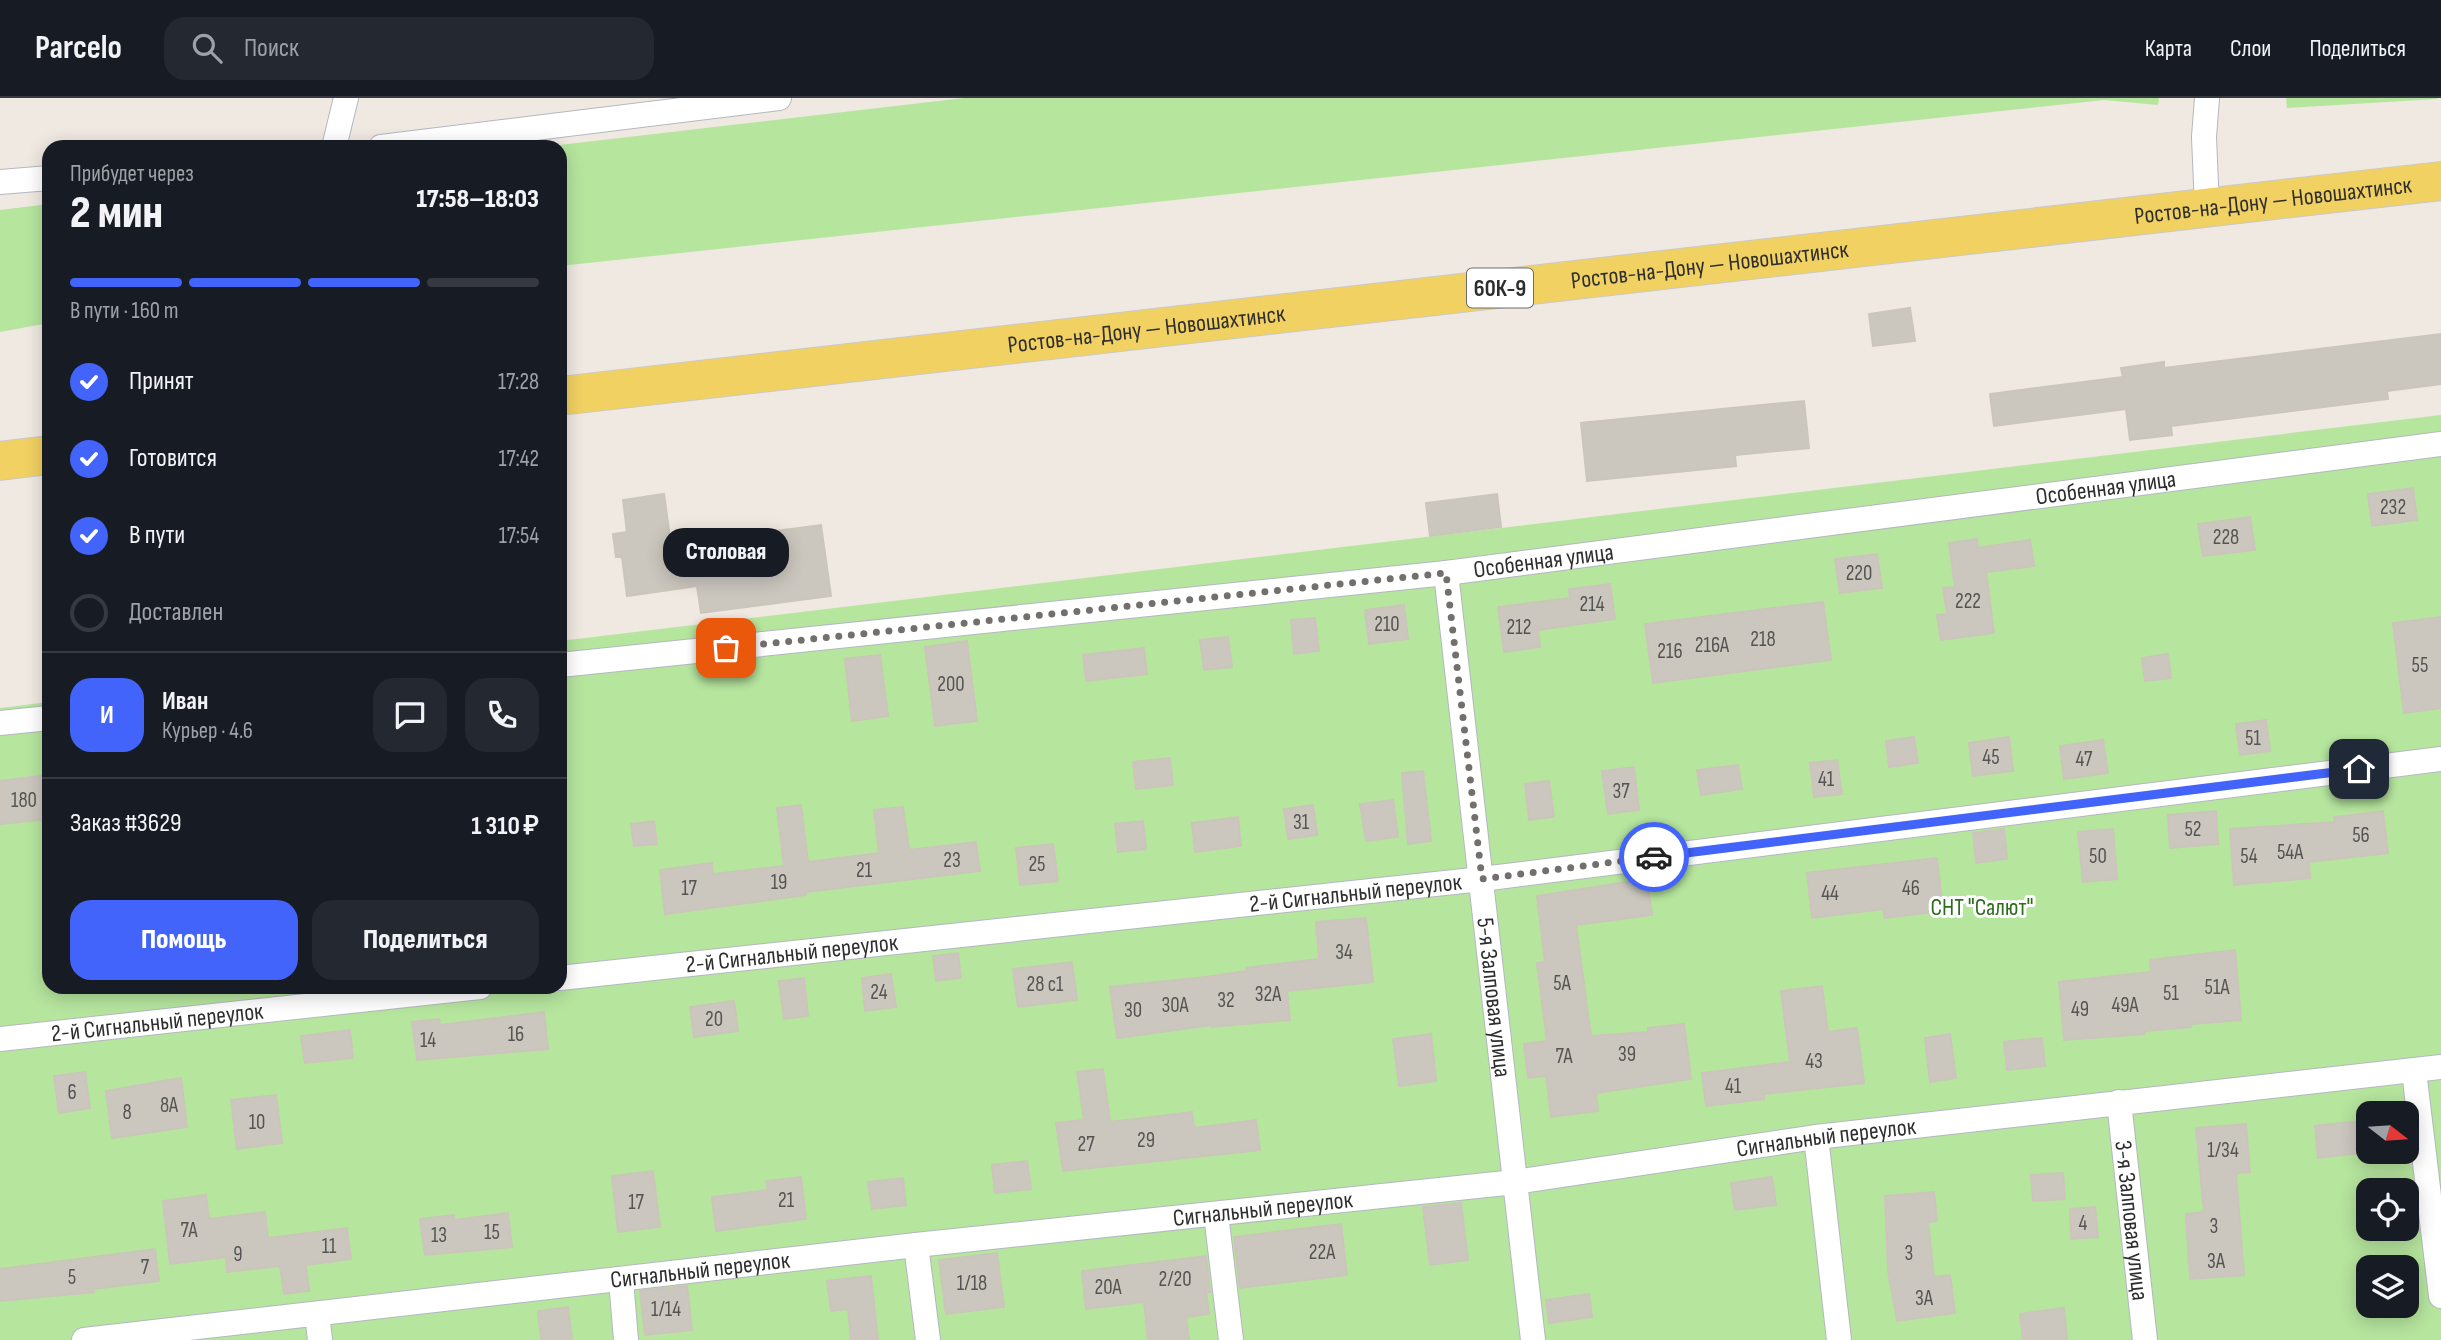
<!DOCTYPE html>
<html lang="ru">
<meta charset="utf-8">
<style>
:root{--surface:#171b24;--page:#242831;--text:#f1f3f6;--muted:#9ea1a6;--line:#363941;--accent:#4264fb}
body{margin:0;font-family:"Sofia Sans Condensed",sans-serif;background:var(--page);color:var(--text);height:100vh;display:flex;flex-direction:column;font-size:26px;white-space:nowrap}
*{box-sizing:border-box;margin:0}
p{font-size:23px;color:var(--muted)}
.icon{flex:none;width:38px;height:38px;fill:none;stroke:currentColor;stroke-width:2;stroke-linecap:round;stroke-linejoin:round}
.map{position:relative;flex:1;overflow:hidden}
.side{position:absolute;left:42px;top:42px;width:525px;height:854px;display:flex;flex-direction:column;background:var(--surface);border-radius:21px;box-shadow:0 4px 18px #0003}
.side>*{flex:none}
.needle{width:46px;rotate:107deg}
.tools{position:absolute;left:2356px;top:1003px;display:grid;gap:14px}
.tools a{display:grid;place-items:center;width:63px;height:63px;border-radius:14px;background:var(--surface);box-shadow:0 4px 18px #0003;font-size:35px}
.pin{position:absolute;display:grid;place-items:center;width:60px;height:60px;color:#fff;margin:-30px;border-radius:14px;box-shadow:0 4px 10px #0006}
.courier{position:absolute;display:grid;place-items:center;width:70px;height:70px;margin:-35px;border:5px solid #4264fb;border-radius:50%;background:#fff;color:#222;box-shadow:0 2px 9px #0007}
.bubble{position:absolute;height:49px;border-radius:21px;background:var(--surface);box-shadow:0 4px 18px #0003;font-size:23px;font-weight:800;line-height:49px;text-align:center}
.headline em{font-style:normal;font-weight:800}
.headline div{display:flex;flex-direction:column-reverse}
.headline{display:flex;align-items:center;justify-content:space-between;height:119px;padding:0 28px}
h1{font-size:46px;font-weight:800;line-height:52px}
.bar{display:grid;grid-template-columns:repeat(4,1fr);gap:10px 7px;align-content:center;height:84px;padding:0 28px}
.bar i{height:9px;border-radius:5px;background:var(--line)}
.bar .on{background:var(--accent)}
.bar p{grid-column:span 4}
.line{display:flex;align-items:center;gap:18px;padding:0 28px;border-top:2px solid var(--line)}
.line div{flex:1}
.round{display:grid;place-items:center;flex:none;width:74px;height:74px;border-radius:21px;background:var(--page)}
ol{padding:0 28px;list-style:none}
li{display:flex;align-items:center;gap:21px;height:77px}
li p{margin-inline-start:auto}
li .icon{padding:7px;border-radius:50%;background:var(--accent);color:#fff;stroke-width:4}
li:last-child{color:var(--muted)}
li i{width:38px;height:38px;border:4px solid var(--line);border-radius:50%}
.primary-button{display:flex;gap:14px;margin-top:auto;padding:14px 28px}
.primary-button a{flex:1;height:80px;border-radius:21px;background:var(--accent);color:#fff;font-size:28px;font-weight:800;line-height:80px;text-align:center}
.primary-button a+a{background:var(--page);color:var(--text)}
header{display:flex;align-items:center;gap:42px;box-sizing:border-box;height:98px;padding:0 35px;background:var(--surface);border-bottom:2px solid var(--line)}
header strong{font-size:33px}
nav{display:flex;gap:38px;margin-inline-start:auto;font-size:24px}
.search{width:490px;height:63px;background:var(--page);display:flex;align-items:center;gap:18px;box-sizing:border-box;padding:0 24px;border-radius:21px;color:var(--muted);font-size:26px}
.map>svg:first-child{display:block}
</style>
<header>
<strong>Parcelo</strong>
<div class="search"><svg class="icon" aria-label="search" viewBox="0 0 24 24"><circle cx="10" cy="10" r="6"/><path d="M15 15l6 6"/></svg>Поиск</div>
<nav><a>Карта</a><a>Слои</a><a>Поделиться</a></nav>
</header>
<div class="map">
<svg width="2441" height="1242" viewBox="0 0 2441 1242">
<rect width="100%" height="100%" fill="#efe9e1"/>
<g fill="#b6e59e" fill-rule="evenodd">
<path d="M964 0H2159L2158 7 2104 2 560 168V49H542Z"/>
<path d="M2286 0H2437V1L2287 10Z"/>
<path d="M49 106V225L0 234V112Z"/>
<path d="M2441 317V1242H0V610L49 604V889H560V543ZM2368 1015H2406V1054H2368ZM2368 1092H2406V1130H2368ZM2368 1169H2406V1208H2368Z"/>
</g>
<g fill="#cbc7bf" stroke="#cbc5ba" stroke-width="2">
<path d="M1910 210 1915 243 1873 248 1869 216Z"/>
<path d="M2441 236V286L2387 293 2388 301 2171 328 2172 337 2130 342 2126 311 1994 328 1990 296 2123 279 2121 270 2164 264V270Z"/>
<path d="M1804 303 1809 350 1735 357 1736 368 1587 383 1581 325Z"/>
<path d="M2413 390 2417 422 2372 428 2368 396Z"/>
<path d="M664 396 671 447 821 427 831 498 701 515 697 488 627 498 622 459H616L613 436 627 434 623 402Z"/>
<path d="M1497 396 1501 429 1430 438 1426 405Z"/>
<path d="M2250 419 2255 452 2203 458 2198 426Z"/>
<path d="M1977 441 1978 450 2030 442 2034 468 1986 474 1994 535 1941 542 1937 517 1947 516 1943 490 1955 489 1949 445Z"/>
<path d="M1877 456 1882 490 1840 495 1835 461Z"/>
<path d="M1610 486 1615 521 1538 532 1540 549 1504 554 1498 509 1570 500 1569 491Z"/>
<path d="M1823 504 1831 562 1653 585 1645 526Z"/>
<path d="M1404 507 1408 541 1369 546 1365 512Z"/>
<path d="M2441 519V610L2404 615 2393 525Z"/>
<path d="M1315 520 1319 553 1294 556 1291 522Z"/>
<path d="M1228 539 1232 569 1204 572 1200 542Z"/>
<path d="M967 543 977 623 935 628 925 549Z"/>
<path d="M1144 550 1147 576 1086 583 1083 557Z"/>
<path d="M2168 556 2171 580 2145 583 2142 560Z"/>
<path d="M880 557 888 618 852 623 845 561Z"/>
<path d="M2266 622 2270 653 2240 657 2236 626Z"/>
<path d="M1914 639 1918 665 1889 669 1886 643Z"/>
<path d="M2009 639 2013 673 1973 678 1969 645Z"/>
<path d="M2103 642 2108 675 2064 681 2060 648Z"/>
<path d="M1170 660 1173 687 1136 691 1133 664Z"/>
<path d="M1837 662 1842 696 1814 699 1810 665Z"/>
<path d="M1738 667 1742 691 1701 697 1697 672Z"/>
<path d="M1634 669 1639 712 1608 716 1602 673Z"/>
<path d="M1423 673 1431 743 1408 746 1402 675Z"/>
<path d="M49 677V721L0 726V683Z"/>
<path d="M1549 683 1554 719 1529 722 1525 686Z"/>
<path d="M1393 702 1398 739 1366 743 1360 706Z"/>
<path d="M801 707 808 764 879 755 874 712 903 709 909 752 976 744 980 773 806 794V797L665 816 660 772 712 765 713 776 784 768 777 710Z"/>
<path d="M1313 707 1317 737 1288 741 1284 711Z"/>
<path d="M2216 713 2218 746 2170 750 2168 717Z"/>
<path d="M2383 713 2388 755 2309 764 2310 780 2234 787 2230 731 2335 724 2334 719Z"/>
<path d="M1238 719 1241 748 1195 754 1192 725Z"/>
<path d="M654 723 657 746 634 748 631 726Z"/>
<path d="M1143 723 1146 751 1118 754 1115 726Z"/>
<path d="M2004 731 2007 761 1976 765 1973 735Z"/>
<path d="M2113 731 2117 781 2083 784 2078 734Z"/>
<path d="M1053 746 1058 783 1020 787 1016 750Z"/>
<path d="M1937 760 1943 813 1885 820 1883 811 1812 820 1807 775Z"/>
<path d="M1647 781 1652 817 1576 827 1591 938 1648 934V930L1684 926 1691 981 1596 995 1598 1013 1551 1019 1546 978 1528 980 1524 946 1547 943 1537 865 1545 864 1537 798Z"/>
<path d="M1366 820 1373 884 1287 893 1290 922 1212 929V927L1117 940 1110 889 1206 879 1246 873V870L1319 861 1316 824Z"/>
<path d="M2235 852 2241 922 2191 926V929L2145 933V936L2064 942 2059 884 2151 874 2150 862Z"/>
<path d="M958 855 961 880 936 883 933 858Z"/>
<path d="M1072 864 1077 902 1018 909 1013 871Z"/>
<path d="M891 876 896 909 865 913 862 880Z"/>
<path d="M804 880 808 918 784 921 779 883Z"/>
<path d="M1822 888 1828 934 1857 930 1864 985 1764 996V1001L1706 1008 1702 975 1790 964 1781 893Z"/>
<path d="M734 903 738 933 694 939 690 909Z"/>
<path d="M544 914 548 951 417 962 412 924 439 921 440 927Z"/>
<path d="M350 932 353 960 305 965 301 938Z"/>
<path d="M1431 936 1436 983 1399 988 1393 941Z"/>
<path d="M1950 936 1956 980 1930 984 1925 940Z"/>
<path d="M2042 940 2045 968 2007 972 2004 944Z"/>
<path d="M1103 971 1110 1024 1192 1014 1194 1030 1256 1022 1260 1052 1063 1073 1056 1025 1084 1022 1077 974Z"/>
<path d="M85 974 90 1010 59 1015 54 978Z"/>
<path d="M181 980 187 1029 112 1040 106 993Z"/>
<path d="M276 997 282 1045 237 1051 231 1002Z"/>
<path d="M2368 1022V1054L2318 1060 2315 1028Z"/>
<path d="M2246 1026 2250 1074 2236 1075 2244 1177 2190 1181 2186 1116 2204 1114 2196 1030Z"/>
<path d="M1027 1063 1031 1091 995 1095 992 1067Z"/>
<path d="M653 1073 660 1129 618 1134 612 1078Z"/>
<path d="M2063 1075 2065 1101 2033 1103 2031 1077Z"/>
<path d="M801 1079 806 1121 716 1133 712 1099 768 1092 766 1083Z"/>
<path d="M1772 1079 1776 1107 1735 1112 1731 1085Z"/>
<path d="M903 1080 906 1107 872 1111 868 1084Z"/>
<path d="M1934 1094 1937 1123 1928 1124 1934 1179 1950 1177 1955 1215 1897 1223 1888 1172 1885 1098Z"/>
<path d="M206 1097 209 1121 265 1114 268 1140 347 1130 351 1161 306 1167 309 1193 284 1196 280 1168 227 1174 226 1159 170 1166 163 1103Z"/>
<path d="M1461 1105 1468 1162 1430 1167 1423 1109Z"/>
<path d="M2095 1109 2098 1139 2071 1141 2070 1111Z"/>
<path d="M508 1115 512 1149 425 1157 420 1121 454 1117V1122Z"/>
<path d="M1341 1126 1347 1177 1240 1190 1234 1139Z"/>
<path d="M155 1151 159 1183 93 1191 94 1194 0 1203V1171Z"/>
<path d="M997 1155 1004 1209 946 1216 939 1162Z"/>
<path d="M1206 1158 1210 1194H1206L1209 1216 1186 1219 1189 1242H1148L1144 1204 1086 1211 1082 1173Z"/>
<path d="M871 1178 878 1242H851L848 1211 831 1213 827 1183Z"/>
<path d="M687 1188 692 1232 645 1237 640 1193Z"/>
<path d="M1589 1196 1592 1219 1549 1225 1546 1202Z"/>
<path d="M568 1209 572 1242H541L538 1213Z"/>
<path d="M2064 1210 2067 1242H2023L2020 1216Z"/>
</g>
<g fill="none" stroke-linecap="round" stroke-linejoin="round">
<g stroke="#b4b7c1" stroke-width="26">
<g id="street">
<path d="M2207 0 2204 39 2207 109"/>
<path d="M334 49 346 0"/>
<path d="M381 49 779 0"/>
<path d="M0 84 49 80"/>
<path id="s1" d="M1446 475 1533 1242"/>
<path id="s2" d="M560 567 1446 475 2441 346"/>
<path d="M0 625 49 620"/>
<path id="s3" d="M560 880 1482 781 2441 661"/>
<path id="s4" d="M0 941 480 889"/>
<path d="M2414 973 2441 1198"/>
<path id="s5" d="M2119 1004 2145 1242"/>
<path d="M1816 1039 1839 1242"/>
<path d="M1216 1116 1231 1242"/>
<path d="M916 1147 928 1242"/>
<path d="M621 1182 626 1242"/>
<path d="M317 1216 320 1242"/>
<path id="s6" d="M84 1242 916 1147 1515 1084 1816 1039 2441 969"/>
</g>
</g>
<g stroke="#c9c9c9" stroke-width="40">
<g id="primary">
<path id="s7" d="M560 298 2441 83"/>
<path d="M0 363 49 357"/>
</g>
</g>
<use href="#street" stroke="#fff" stroke-width="24"/>
<use href="#primary" stroke="#f2d163" stroke-width="38"/>
</g>
<g fill="none" stroke-linecap="round" stroke-linejoin="round">
<path stroke="#726f6d" stroke-width="7" stroke-dasharray="0 12.6" d="M726 550 1446 475 1482 781 1654 759"/>
<path stroke="#4264fb" stroke-width="9" d="M1654 759 2359 671"/>
</g>
<g text-anchor="middle" stroke-width="6" stroke-linejoin="round" paint-order="stroke">
<g font-size="21" fill="#555452">
<text x="2393" y="416">232</text>
<text x="2226" y="446">228</text>
<text x="1859" y="482">220</text>
<text x="1968" y="510">222</text>
<text x="1592" y="513">214</text>
<text x="1387" y="533">210</text>
<text x="1519" y="536">212</text>
<text x="1763" y="548">218</text>
<text x="1712" y="554">216А</text>
<text x="1670" y="560">216</text>
<text x="2420" y="574">55</text>
<text x="951" y="593">200</text>
<text x="2253" y="647">51</text>
<text x="1991" y="666">45</text>
<text x="2084" y="668">47</text>
<text x="1826" y="688">41</text>
<text x="1621" y="700">37</text>
<text x="24" y="709">180</text>
<text x="1301" y="731">31</text>
<text x="2193" y="738">52</text>
<text x="2361" y="744">56</text>
<text x="2290" y="761">54А</text>
<text x="2098" y="765">50</text>
<text x="2249" y="765">54</text>
<text x="952" y="769">23</text>
<text x="1037" y="773">25</text>
<text x="864" y="779">21</text>
<text x="779" y="791">19</text>
<text x="689" y="797">17</text>
<text x="1911" y="797">46</text>
<text x="1830" y="802">44</text>
<text x="1344" y="861">34</text>
<text x="1562" y="892">5А</text>
<text x="1045" y="893">28 с1</text>
<text x="2217" y="896">51А</text>
<text x="879" y="901">24</text>
<text x="2171" y="902">51</text>
<text x="1268" y="903">32А</text>
<text x="1226" y="909">32</text>
<text x="1175" y="914">30А</text>
<text x="2125" y="914">49А</text>
<text x="2080" y="918">49</text>
<text x="1133" y="919">30</text>
<text x="714" y="928">20</text>
<text x="516" y="943">16</text>
<text x="428" y="949">14</text>
<text x="1627" y="963">39</text>
<text x="1564" y="965">7А</text>
<text x="1814" y="970">43</text>
<text x="1733" y="995">41</text>
<text x="72" y="1001">6</text>
<text x="169" y="1014">8А</text>
<text x="127" y="1021">8</text>
<text x="257" y="1031">10</text>
<text x="1146" y="1049">29</text>
<text x="1086" y="1053">27</text>
<text x="2223" y="1059">1/34</text>
<text x="786" y="1109">21</text>
<text x="636" y="1111">17</text>
<text x="2083" y="1132">4</text>
<text x="2214" y="1135">3</text>
<text x="189" y="1139">7А</text>
<text x="492" y="1141">15</text>
<text x="439" y="1144">13</text>
<text x="329" y="1155">11</text>
<text x="1322" y="1161">22А</text>
<text x="1909" y="1162">3</text>
<text x="238" y="1163">9</text>
<text x="2216" y="1170">3А</text>
<text x="145" y="1176">7</text>
<text x="72" y="1186">5</text>
<text x="1175" y="1188">2/20</text>
<text x="972" y="1192">1/18</text>
<text x="1108" y="1196">20А</text>
<text x="1924" y="1207">3А</text>
<text x="666" y="1218">1/14</text>
</g>
<rect fill="#fff" stroke="#6d6d6d" stroke-width="2" x="1467" y="170.5" width="66" height="39" rx="5"/>
<g font-size="23" font-weight="bold" fill="#2e2e2e">
<text x="1500" y="198">60К-9</text>
</g>
<g font-size="24" fill="#2e2e2e" stroke="#fff">
<text dy="8" stroke="none"><textPath href="#s7" startOffset="1724">Ростов-на-Дону — Новошахтинск</textPath></text>
<text dy="8" stroke="none"><textPath href="#s7" startOffset="1157">Ростов-на-Дону — Новошахтинск</textPath></text>
<text dy="8" stroke="none"><textPath href="#s7" startOffset="590">Ростов-на-Дону — Новошахтинск</textPath></text>
<text dy="8" stroke="none"><textPath href="#s2" startOffset="1556">Особенная улица</textPath></text>
<text dy="8" stroke="none"><textPath href="#s2" startOffset="989">Особенная улица</textPath></text>
<text dy="8" stroke="none"><textPath href="#s3" startOffset="800">2-й Сигнальный переулок</textPath></text>
<text dy="8" stroke="none"><textPath href="#s3" startOffset="233">2-й Сигнальный переулок</textPath></text>
<text dy="8" stroke="none"><textPath href="#s1" startOffset="427">5-я Залповая улица</textPath></text>
<text dy="8" stroke="none"><textPath href="#s4" startOffset="158">2-й Сигнальный переулок</textPath></text>
<text dy="8" stroke="none"><textPath href="#s6" startOffset="1754">Сигнальный переулок</textPath></text>
<text dy="8" stroke="none"><textPath href="#s6" startOffset="1186">Сигнальный переулок</textPath></text>
<text dy="8" stroke="none"><textPath href="#s5" startOffset="119">3-я Залповая улица</textPath></text>
<text dy="8" stroke="none"><textPath href="#s6" startOffset="620">Сигнальный переулок</textPath></text>
</g>
<g font-size="24" fill="#2c6e1b" stroke="#fff">
<text x="1982" y="817">СНТ "Салют"</text>
</g>
</g>
</svg>
<div class="tools">
<a><svg class="needle" viewBox="-14 -14 28 28"><path d="M0-13l5 13h-10z" fill="#e53935"/><path d="M0 13l5-13h-10z" fill="#9ea1a6"/></svg></a>
<a><svg class="icon" aria-label="locate" viewBox="0 0 24 24"><circle cx="12" cy="12" r="6"/><path d="M12 2v4M12 18v4M2 12h4M18 12h4"/></svg></a>
<a><svg class="icon" aria-label="layers" viewBox="0 0 24 24"><path d="M12 4l9 5-9 5-9-5zM3 14l9 5 9-5"/></svg></a>
</div>
<div class="pin" style="left:726px;top:550px;background:#ea580c"><svg class="icon" aria-label="bag" viewBox="0 0 24 24"><path d="M5 8h14l-1 12H6zM9 8a3 3 0 0 1 6 0"/></svg></div>
<div class="pin" style="left:2359px;top:671px;background:#1f2937"><svg class="icon" aria-label="home" viewBox="0 0 24 24"><path d="M3 11l9-7 9 7M6 9v11h12V9"/></svg></div>
<div class="courier" style="left:1654px;top:759px"><svg class="icon" aria-label="car" viewBox="0 0 24 24"><path d="M5 17H2v-5l4-1 3-4h7l3 4 3 1v5h-3M9 17h6M6 11h13"/><circle cx="7" cy="17" r="2"/><circle cx="17" cy="17" r="2"/></svg></div>
<div class="bubble" style="left:663px;top:430px;width:126px">Столовая</div>
<section class="side">
<div class="headline"><div><h1>2 мин</h1><p>Прибудет через</p></div><em>17:58–18:03</em></div>
<div class="bar"><i class="on"></i><i class="on"></i><i class="on"></i><i></i><p>В пути · 160 m</p></div>
<ol>
<li><svg class="icon" aria-label="check" viewBox="0 0 24 24"><path d="M5 12l5 5 9-10"/></svg>Принят<p>17:28</p></li>
<li><svg class="icon" aria-label="check" viewBox="0 0 24 24"><path d="M5 12l5 5 9-10"/></svg>Готовится<p>17:42</p></li>
<li><svg class="icon" aria-label="check" viewBox="0 0 24 24"><path d="M5 12l5 5 9-10"/></svg>В пути<p>17:54</p></li>
<li><i></i>Доставлен</li>
</ol>
<div class="line" style="height:126px"><b class="round" style="background:var(--accent);color:#fff">И</b><div><b>Иван</b><p>Курьер · 4.6</p></div><a class="round"><svg class="icon" aria-label="chat" viewBox="0 0 24 24"><path d="M4 5h16v11H9l-5 4z"/></svg></a><a class="round"><svg class="icon" aria-label="phone" viewBox="0 0 24 24"><path d="M5 4h4l2 5-3 2q2 4 5 5l2-3 5 2v4C11 20 4 13 5 4z"/></svg></a></div>
<div class="line" style="height:91px"><div>Заказ #3629</div><b>1 310 ₽</b></div>
<div class="primary-button"><a>Помощь</a><a>Поделиться</a></div>
</section>
</div>
